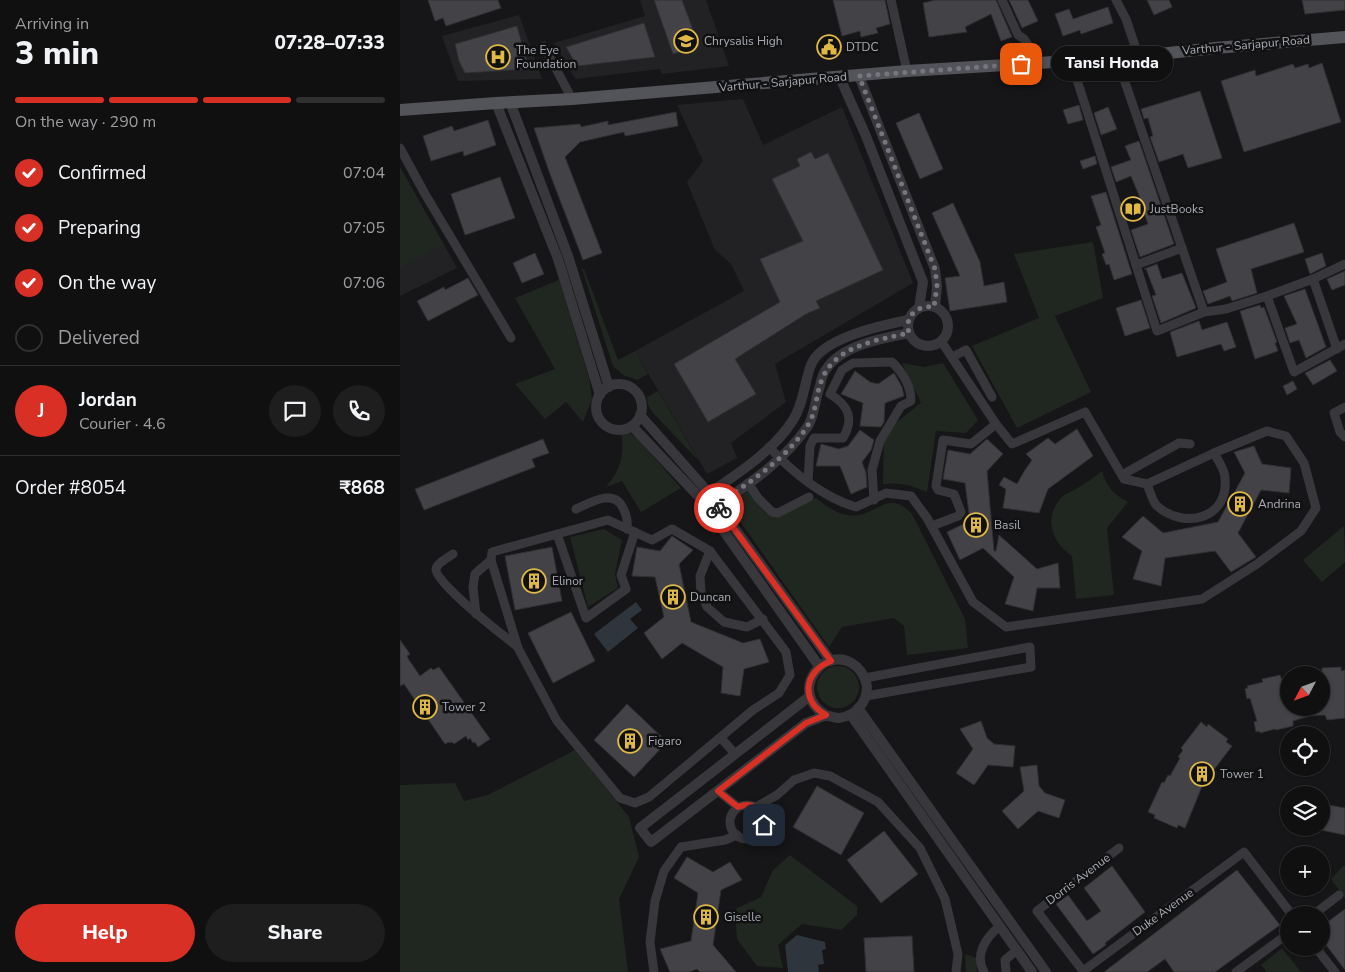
<!DOCTYPE html>
<meta charset="utf-8">
<style>
:root{--surface:#101011;--page:#1e1e1f;--text:#f1f3f6;--muted:#9c9d9f;--line:#303031;--accent:#d93025}
body{margin:0;font-family:"Nunito Sans",sans-serif;background:var(--page);color:var(--text);height:100vh;display:flex;flex-direction:column;font-size:19px;white-space:nowrap}
*{box-sizing:border-box;margin:0}
p{font-size:16px;color:var(--muted)}
.icon{flex:none;width:28px;height:28px;fill:none;stroke:currentColor;stroke-width:2;stroke-linecap:round;stroke-linejoin:round}
.map{position:relative;flex:1;overflow:hidden}
.details{display:flex;flex-direction:column;background:var(--surface);width:400px}
.details>*{flex:none}
.needle{width:32px;rotate:229deg}
.controls{position:absolute;left:880px;top:666px;display:grid;gap:10px}
.controls a{display:grid;place-items:center;width:50px;height:50px;border-radius:50%;background:var(--surface);box-shadow:0 1px 4px #0004,0 0 0 1px var(--line);font-size:25px}
.pin{position:absolute;display:grid;place-items:center;width:42px;height:42px;color:#fff;margin:-21px;border-radius:10px;box-shadow:0 2px 8px #0006}
.courier{position:absolute;display:grid;place-items:center;width:50px;height:50px;margin:-25px;border:4px solid #d93025;border-radius:50%;background:#fff;color:#222;box-shadow:0 1px 6px #0007}
.bubble{position:absolute;height:35px;border-radius:18px;background:var(--surface);box-shadow:0 1px 4px #0004,0 0 0 1px var(--line);font-size:16px;font-weight:800;line-height:35px;text-align:center}
.overview em{font-style:normal;font-weight:800}
.overview div{display:flex;flex-direction:column-reverse}
.overview{display:flex;align-items:center;justify-content:space-between;height:85px;padding:0 15px}
h1{font-size:32px;font-weight:800;line-height:38px}
.bar{display:grid;grid-template-columns:repeat(4,1fr);gap:8px 5px;align-content:center;height:60px;padding:0 15px}
.bar i{height:6px;border-radius:4px;background:var(--line)}
.bar .selected{background:var(--accent)}
.bar p{grid-column:span 4}
.line{display:flex;align-items:center;gap:12px;padding:0 15px;border-top:1px solid var(--line)}
.line div{flex:1}
.round{display:grid;place-items:center;flex:none;width:52px;height:52px;border-radius:26px;background:var(--page)}
ol{padding:0 15px;list-style:none}
li{display:flex;align-items:center;gap:15px;height:55px}
li p{margin-inline-start:auto}
li .icon{padding:5px;border-radius:50%;background:var(--accent);color:#fff;stroke-width:4}
li:last-child{color:var(--muted)}
li i{width:28px;height:28px;border:2px solid var(--line);border-radius:50%}
.cta{display:flex;gap:10px;margin-top:auto;padding:10px 15px}
.cta a{flex:1;height:58px;border-radius:30px;background:var(--accent);color:#fff;font-size:20px;font-weight:800;line-height:58px;text-align:center}
.cta a+a{background:var(--page);color:var(--text)}
main{display:flex;flex:1;min-height:0}
.map>svg:first-child{display:block}
</style>
<main>
<section class="details">
<div class="overview"><div><h1>3 min</h1><p>Arriving in</p></div><em>07:28–07:33</em></div>
<div class="bar"><i class="selected"></i><i class="selected"></i><i class="selected"></i><i></i><p>On the way · 290 m</p></div>
<ol>
<li><svg class="icon" aria-label="check" viewBox="0 0 24 24"><path d="M5 12l5 5 9-10"/></svg>Confirmed<p>07:04</p></li>
<li><svg class="icon" aria-label="check" viewBox="0 0 24 24"><path d="M5 12l5 5 9-10"/></svg>Preparing<p>07:05</p></li>
<li><svg class="icon" aria-label="check" viewBox="0 0 24 24"><path d="M5 12l5 5 9-10"/></svg>On the way<p>07:06</p></li>
<li><i></i>Delivered</li>
</ol>
<div class="line" style="height:90px"><b class="round" style="background:var(--accent);color:#fff">J</b><div><b>Jordan</b><p>Courier · 4.6</p></div><a class="round"><svg class="icon" aria-label="chat" viewBox="0 0 24 24"><path d="M4 5h16v11H9l-5 4z"/></svg></a><a class="round"><svg class="icon" aria-label="phone" viewBox="0 0 24 24"><path d="M5 4h4l2 5-3 2q2 4 5 5l2-3 5 2v4C11 20 4 13 5 4z"/></svg></a></div>
<div class="line" style="height:65px"><div>Order #8054</div><b>₹868</b></div>
<div class="cta"><a>Help</a><a>Share</a></div>
</section>
<div class="map">
<svg width="945" height="972" viewBox="0 0 945 972">
<rect width="100%" height="100%" fill="#161517"/>
<g fill="#222224">
<path d="M240 0H306L329 66 262 74 260 69 175 79 154 43 245 16Z"/>
<path d="M119 15 142 79 58 81 42 36Z"/>
<path d="M343 99 363 145 442 107 513 283 375 364 386 402 331 443 337 458 307 474 235 351 344 291 331 264 315 250 287 182 303 161 277 105Z"/>
<path d="M0 167 57 268 0 296Z"/>
</g>
<g fill="#202721">
<path d="M0 167 44 245 0 268Z"/>
<path d="M693 242 703 298 655 316 691 392 617 428 572 346 639 318 614 254Z"/>
<path d="M182 269H184L218 360 235 351 248 374 237 380 223 375 213 366Z"/>
<path d="M159 280 189 378 192 399 183 422 166 402 145 419 115 384 155 369 115 298Z"/>
<path d="M502 363 524 367 543 363 578 420 566 433 536 431 527 492C512 485 499 482 483 484L484 432 521 403Z"/>
<path d="M258 391 299 461 253 413 248 405 247 397Z"/>
<path d="M221 433H229L236 437 281 488 241 512 222 481 206 487C220 471 225 454 221 433Z"/>
<path d="M702 471C706 486 714 495 728 502L707 528 714 595 676 599 672 556C653 544 643 519 660 499 664 494 670 492 676 489 685 484 694 477 702 471Z"/>
<path d="M349 490 366 513 376 515 416 498C429 508 442 518 459 515 480 511 490 490 512 514L565 619 568 648 507 655 504 626 494 618 442 627 429 647 329 506Z"/>
<path d="M944 526 945 562 922 582 903 560Z"/>
<path d="M204 529 222 540 215 574 218 588 188 607 170 537Z"/>
<circle cx="438" cy="687" r="21"/>
<path d="M175 750 229 817 239 857 219 899 228 972H0V785L55 783 64 801 88 795Z"/>
<path d="M390 855 457 906V915L441 930 402 924 378 945 383 968 357 966 337 939 335 909 361 897 373 870Z"/>
<path d="M944 865 945 866V898L931 879Z"/>
<path d="M882 948 901 972H867L861 965Z"/>
<path d="M565 954 576 958 577 972H566Z"/>
</g>
<g fill="#2f353c">
<path d="M236 602 242 610 230 619 238 628 208 652 194 634Z"/>
<path d="M397 935 425 942 426 949 422 950 424 964 418 965 419 972H388L385 945Z"/>
</g>
<g fill="#434347" stroke="#303033">
<path d="M28 0H98L101 8 46 26 43 18 35 21Z"/>
<path d="M254 0H282L299 46 273 54Z"/>
<path d="M433 0H485L490 24 476 28 478 33 461 37 460 31 442 36Z"/>
<path d="M535 0H596L612 37 601 41 591 14 565 27 567 32 529 37 523 3Z"/>
<path d="M609 0H628L638 21 622 28Z"/>
<path d="M747 0H769L772 7 754 15Z"/>
<path d="M902 0H945V10L905 14Z"/>
<path d="M708 7 713 23 681 34 680 30 663 36 655 14 669 9 673 19Z"/>
<path d="M244 23 255 57 177 66 166 47Z"/>
<path d="M117 26 129 69 65 73 59 61 55 44Z"/>
<path d="M922 63 941 122 844 152 821 81 855 70 856 76 893 64 895 68 908 64 909 68Z"/>
<path d="M800 91 822 158 788 168 783 154 759 162 750 137 753 136 748 118 744 119 741 109Z"/>
<path d="M679 105 683 120 668 124 663 110Z"/>
<path d="M708 107 717 129 701 135 694 113Z"/>
<path d="M276 112 278 126 225 136 224 132 180 142 165 157 202 253 183 260 150 174 134 128 180 124 181 127 208 121V125Z"/>
<path d="M519 113 543 169 520 179 496 123Z"/>
<path d="M88 120 96 145 64 156 63 151 31 161 23 136 52 126 54 131Z"/>
<path d="M739 141 774 244 740 257 731 230 748 224 744 213 746 212 731 176 716 182 711 167 731 160 725 146Z"/>
<path d="M411 152 415 159 428 153 483 270 416 301 420 308 406 314 335 359 356 394 308 422 274 364 380 302 360 259 403 241 372 179 400 166 397 159Z"/>
<path d="M695 156 697 164 683 169 680 161Z"/>
<path d="M100 177 115 218 65 235 51 194Z"/>
<path d="M706 192 732 274 714 280 709 264 706 265 702 254 705 253 696 227 701 225 691 196Z"/>
<path d="M553 203 580 262 584 286 604 282 607 302 550 311 545 278 560 276 532 213Z"/>
<path d="M894 223 904 252 851 269 857 293 832 301 830 296 808 304 803 291 827 282 816 249Z"/>
<path d="M135 253 144 274 122 283 113 263Z"/>
<path d="M922 253 926 266 910 274 905 259Z"/>
<path d="M757 264 762 279 782 273 796 308 761 323 752 296 756 295 746 269H744Z"/>
<path d="M945 271V285L932 290 927 279Z"/>
<path d="M68 278 78 295 28 321 17 301 44 287 45 290Z"/>
<path d="M905 289 926 347 906 358 899 340 890 343 885 328 897 324 884 296Z"/>
<path d="M741 300 750 328 725 336 716 308Z"/>
<path d="M860 305 861 308 864 307 877 342 875 343 878 351 855 359 840 311Z"/>
<path d="M799 321 802 330 827 322 836 347 824 351 821 344 777 357 770 332Z"/>
<path d="M930 360 937 371 913 385 905 373Z"/>
<path d="M455 371 470 382 478 384 494 373 502 387 504 396 485 403 484 422 481 427 460 426 463 403 441 394Z"/>
<path d="M893 381 897 389 887 395 883 386Z"/>
<path d="M677 429 693 456 648 489 639 513 603 508 606 489 599 485 604 477 617 484 625 470 632 460 626 454 648 438 655 444Z"/>
<path d="M460 430 474 440 471 450 462 462 466 473 467 487 451 494 440 466H416L421 444 439 449 448 446Z"/>
<path d="M143 439 149 453 132 459 135 467 24 510 15 489Z"/>
<path d="M587 439 603 454 587 471 594 551H596L599 535 637 569 658 563 660 588H637L633 611 605 604 614 577 583 548 560 560 547 532 570 521 565 483 543 479 548 450 570 454Z"/>
<path d="M854 446 862 464 891 468 889 493 861 490 838 533 856 557 831 572 815 551 765 558 761 586 733 579 742 551 722 537 743 516 763 533 818 522 845 473 834 452Z"/>
<path d="M272 536 293 550 279 564 291 622 343 643 360 639 369 662 344 669 340 696 321 693 323 667 282 643 262 659 244 633 264 617 255 577 232 576 237 547 260 551Z"/>
<path d="M152 547 162 601 115 610 105 556Z"/>
<path d="M171 612 195 661 153 683 128 633Z"/>
<path d="M0 640 10 654 7 656 9 660 20 676 31 668 33 670 39 667 90 739 78 747 75 742 73 743 70 738 68 740 66 736 54 744 52 742 50 743 49 742 45 744 4 684 0 686Z"/>
<path d="M941 667V671L945 670V718L927 720 925 715 909 716 893 721V726L876 730 875 729 860 733 859 731 856 732 854 722 857 721 850 698 847 699 845 689 848 688 847 686 863 682 862 679 880 675 882 680 889 678V708H921L922 668Z"/>
<path d="M227 704 267 742 234 777 194 740Z"/>
<path d="M581 721 587 738 594 744 615 746 613 767 588 765 574 785 556 773 573 749 560 729Z"/>
<path d="M801 722 807 727 808 724 828 739 826 742 832 746 803 784 785 828 778 825 777 828 754 818 755 815 748 812 762 782 764 783 768 775 770 776 780 758 778 757 783 750 781 748Z"/>
<path d="M637 765 639 786 645 793 665 800 659 818 638 811 618 829 602 811 624 791 620 767Z"/>
<path d="M417 786 464 813 441 855 393 827Z"/>
<path d="M921 801 928 805 945 808V835L921 830Z"/>
<path d="M484 831 518 874 481 903 447 860Z"/>
<path d="M287 857 313 872 330 862 342 880 321 890 313 945 336 972H300L297 969 289 972H270L260 949 291 941 298 893 274 878Z"/>
<path d="M712 866 745 912 705 943 706 945 693 954 656 904 668 895 687 921 701 911 684 888Z"/>
<path d="M837 870 880 925 815 972H774L765 959 747 972H704Z"/>
<path d="M945 909V970L921 938V927Z"/>
<path d="M512 936 514 972H466L464 938Z"/>
</g>
<g fill="none" stroke-linecap="round" stroke-linejoin="round">
<g stroke="#37373c" stroke-width="9">
<path d="M491 0 507 71"/>
<path d="M602 0 618 35 624 39 640 63"/>
<path d="M716 0 726 19 738 55"/>
<path d="M144 46 172 99"/>
<path d="M716 56 804 312"/>
<path d="M671 61 757 331 804 312 826 309 867 296 913 279 945 264"/>
<path d="M0 148 25 194 111 338"/>
<path d="M736 265 782 248"/>
<path d="M913 279 937 349"/>
<path d="M867 296 894 372 945 344"/>
<path d="M552 357 566 350 592 397"/>
<path d="M945 407 934 413 940 432 945 437"/>
<path d="M369 447C392 472 424 498 456 507L486 493 511 496 527 518 573 602 606 627 802 599 857 564 901 531 916 508 904 463 886 436 867 431 814 453 747 484 724 479 685 412 612 444 596 424 541 341"/>
<path d="M722 475 779 443 790 444"/>
<path d="M408 482 410 446 414 438H443C455 418 448 405 430 394L442 370 453 363 492 362C503 373 511 385 511 401L501 406 480 441 472 470 474 500"/>
<path d="M348 483 358 498 372 512 378 513 409 497"/>
<path d="M747 484C750 491 752 501 757 506 784 530 829 519 825 478 825 470 818 460 814 453"/>
<path d="M176 509C190 503 212 489 222 506 226 514 228 519 227 529"/>
<path d="M208 520 252 540 272 529 310 551 386 652 390 675 379 693 353 710 249 797 235 803 220 798 157 721 118 648 91 560 92 552Z"/>
<path d="M532 526 558 516 561 512 554 494 538 490 536 486 543 440 571 444 596 424"/>
<path d="M157 534 186 618 226 589 221 575 235 532"/>
<path d="M310 551 300 576 301 592 307 607 324 622 347 627 363 619"/>
<path d="M53 554C49 557 37 563 36 569 34 582 105 637 118 647"/>
<path d="M76 614 73 587 75 574 91 560"/>
<path d="M465 678 630 647 631 667 466 696"/>
<path d="M321 738 335 754"/>
<path d="M318 791 338 807"/>
<circle cx="347" cy="822" r="17"/>
<path d="M356 807 377 795 394 780 414 773 430 776 478 802 520 848 545 899 558 954 556 972"/>
<path d="M719 848 637 911 683 971 844 852 892 915"/>
<path d="M913 915 939 895"/>
<path d="M916 948 935 972"/>
<path d="M254 972 250 942 255 901 264 871 281 847 325 840 337 835"/>
<path d="M584 972C574 955 586 937 600 926"/>
<path d="M606 972 605 960 617 950"/>
<path d="M836 972 889 933"/>
</g>
<g stroke="#37373c" stroke-width="10">
<path d="M459 76 535 269 537 286 535 307"/>
<path d="M440 78 466 136 523 282 519 308"/>
<path d="M110 102 168 256 209 387"/>
<path d="M96 103 158 259 200 395"/>
<circle cx="528" cy="326" r="20"/>
<circle cx="219" cy="407" r="23"/>
<path d="M240 415 309 493 431 661"/>
<path d="M232 426 301 499 419 666"/>
<path d="M304 497C335 475 373 452 393 420 404 403 404 383 411 365 421 338 483 325 508 320"/>
<path d="M313 508C347 486 385 460 408 426 415 415 415 398 420 386 421 380 423 373 427 368 443 345 483 338 509 333"/>
<path d="M410 696 240 828 251 842 406 723C412 721 418 718 424 716 429 715 434 718 439 718 455 716 467 703 467 687 466 679 462 672 457 667 426 640 386 692 426 715"/>
<path d="M458 708 646 972"/>
<path d="M451 715 632 972"/>
</g>
<path stroke="#53545a" stroke-width="12" d="M0 110 96 103 172 99 507 71 671 61 716 56 722 58 815 48 945 37"/>
</g>
<g fill="none" stroke-linecap="round" stroke-linejoin="round">
<path stroke="#76777e" stroke-width="5" stroke-dasharray="0 9" d="M319 508 317 505C349 482 387 459 408 425 416 413 416 395 421 382 433 346 477 340 509 333 504 315 518 305 534 307L537 286 535 269 459 76 621 64"/>
<path stroke="#d93025" stroke-width="6" d="M319 508 431 661C404 671 400 701 426 715L406 723 318 791 338 807C352 801 364 809 364 825"/>
</g>
<defs>
<g id="school-ring" transform="scale(1.25)"><circle r="9.5" fill="#111112" stroke="#dfb846" stroke-width="1.5"/><path d="M0-5L7-2L0 1L-7-2ZM-4 1L0 2.5L4 1V4Q0 6-4 4Z" fill="#dfb846"/></g>
<g id="civic-ring" transform="scale(1.25)"><circle r="9.5" fill="#111112" stroke="#dfb846" stroke-width="1.5"/><path d="M-.6-6.5H3V-4.5H.6V-3L4-1V1h2V6H-6V1h2V-1L-.6-3ZM-1.2 2.5V6h2.4V2.5Z" fill="#dfb846"/></g>
<g id="hospital-ring" transform="scale(1.25)"><circle r="9.5" fill="#111112" stroke="#dfb846" stroke-width="1.5"/><path d="M-5-5h3v3.5h4V-5h3V5h-3V1.5h-4V5h-3Z" fill="#dfb846"/></g>
<g id="library-ring" transform="scale(1.25)"><circle r="9.5" fill="#111112" stroke="#dfb846" stroke-width="1.5"/><path d="M-6-4Q-3-5.5-.7-3.5V5Q-3 3-6 4ZM6-4Q3-5.5 .7-3.5V5Q3 3 6 4Z" fill="#dfb846"/></g>
<g id="building-ring" transform="scale(1.25)"><circle r="9.5" fill="#111112" stroke="#dfb846" stroke-width="1.5"/><path d="M-4-6H4V6H1V3H-1V6H-4ZM-2.5-4.3h1.7v1.8h-1.7ZM.8-4.3h1.7v1.8H.8ZM-2.5-1h1.7V.8h-1.7ZM.8-1h1.7V.8H.8Z" fill="#dfb846"/></g>
</defs>
<g fill-rule="evenodd">
<use href="#school-ring" x="286" y="41"/>
<use href="#civic-ring" x="429" y="47"/>
<use href="#hospital-ring" x="98" y="57"/>
<use href="#library-ring" x="733" y="209"/>
<use href="#building-ring" x="840" y="504"/>
<use href="#building-ring" x="576" y="525"/>
<use href="#building-ring" x="134" y="581"/>
<use href="#building-ring" x="273" y="597"/>
<use href="#building-ring" x="25" y="707"/>
<use href="#building-ring" x="230" y="741"/>
<use href="#building-ring" x="802" y="774"/>
<use href="#building-ring" x="306" y="917"/>
</g>
<g text-anchor="middle" stroke-width="5" stroke-linejoin="round" paint-order="stroke">
<g font-size="12" fill="#a9acb6" stroke="#111112" text-anchor="start">
<text x="304" y="45">Chrysalis High</text>
<text x="446" y="51">DTDC</text>
<text x="116" y="54">The Eye<tspan x="116" dy="14">Foundation</tspan></text>
<text x="750" y="213">JustBooks</text>
<text x="858" y="508">Andrina</text>
<text x="594" y="529">Basil</text>
<text x="152" y="585">Elinor</text>
<text x="290" y="601">Duncan</text>
<text x="42" y="711">Tower 2</text>
<text x="248" y="745">Figaro</text>
<text x="820" y="778">Tower 1</text>
<text x="324" y="921">Giselle</text>
</g>
<g font-size="12" fill="#a9acb6" stroke="#111112">
<text transform="translate(846 45) rotate(-5)" y="4">Varthur - Sarjapur Road</text>
<text transform="translate(383 82) rotate(-5)" y="4">Varthur - Sarjapur Road</text>
<text transform="translate(678 879) rotate(-37)" y="4">Dorris Avenue</text>
<text transform="translate(763 912) rotate(-36)" y="4">Duke Avenue</text>
</g>
</g>
</svg>
<div class="controls">
<a><svg class="needle" viewBox="-14 -14 28 28"><path d="M0-13l5 13h-10z" fill="#e53935"/><path d="M0 13l5-13h-10z" fill="#9c9d9f"/></svg></a>
<a><svg class="icon" aria-label="locate" viewBox="0 0 24 24"><circle cx="12" cy="12" r="6"/><path d="M12 2v4M12 18v4M2 12h4M18 12h4"/></svg></a>
<a><svg class="icon" aria-label="layers" viewBox="0 0 24 24"><path d="M12 4l9 5-9 5-9-5zM3 14l9 5 9-5"/></svg></a>
<a>+</a>
<a>−</a>
</div>
<div class="pin" style="left:621px;top:64px;background:#ea580c"><svg class="icon" aria-label="bag" viewBox="0 0 24 24"><path d="M5 8h14l-1 12H6zM9 8a3 3 0 0 1 6 0"/></svg></div>
<div class="pin" style="left:364px;top:825px;background:#1f2937"><svg class="icon" aria-label="home" viewBox="0 0 24 24"><path d="M3 11l9-7 9 7M6 9v11h12V9"/></svg></div>
<div class="courier" style="left:319px;top:508px"><svg class="icon" aria-label="bike" viewBox="0 0 24 24"><circle cx="6" cy="16" r="4"/><circle cx="18" cy="16" r="4"/><path d="M6 16l4-8h5l3 8M10 8l3 8H6M13 5h3"/></svg></div>
<div class="bubble" style="left:651px;top:46px;width:122px">Tansi Honda</div>
</div>
</main>
